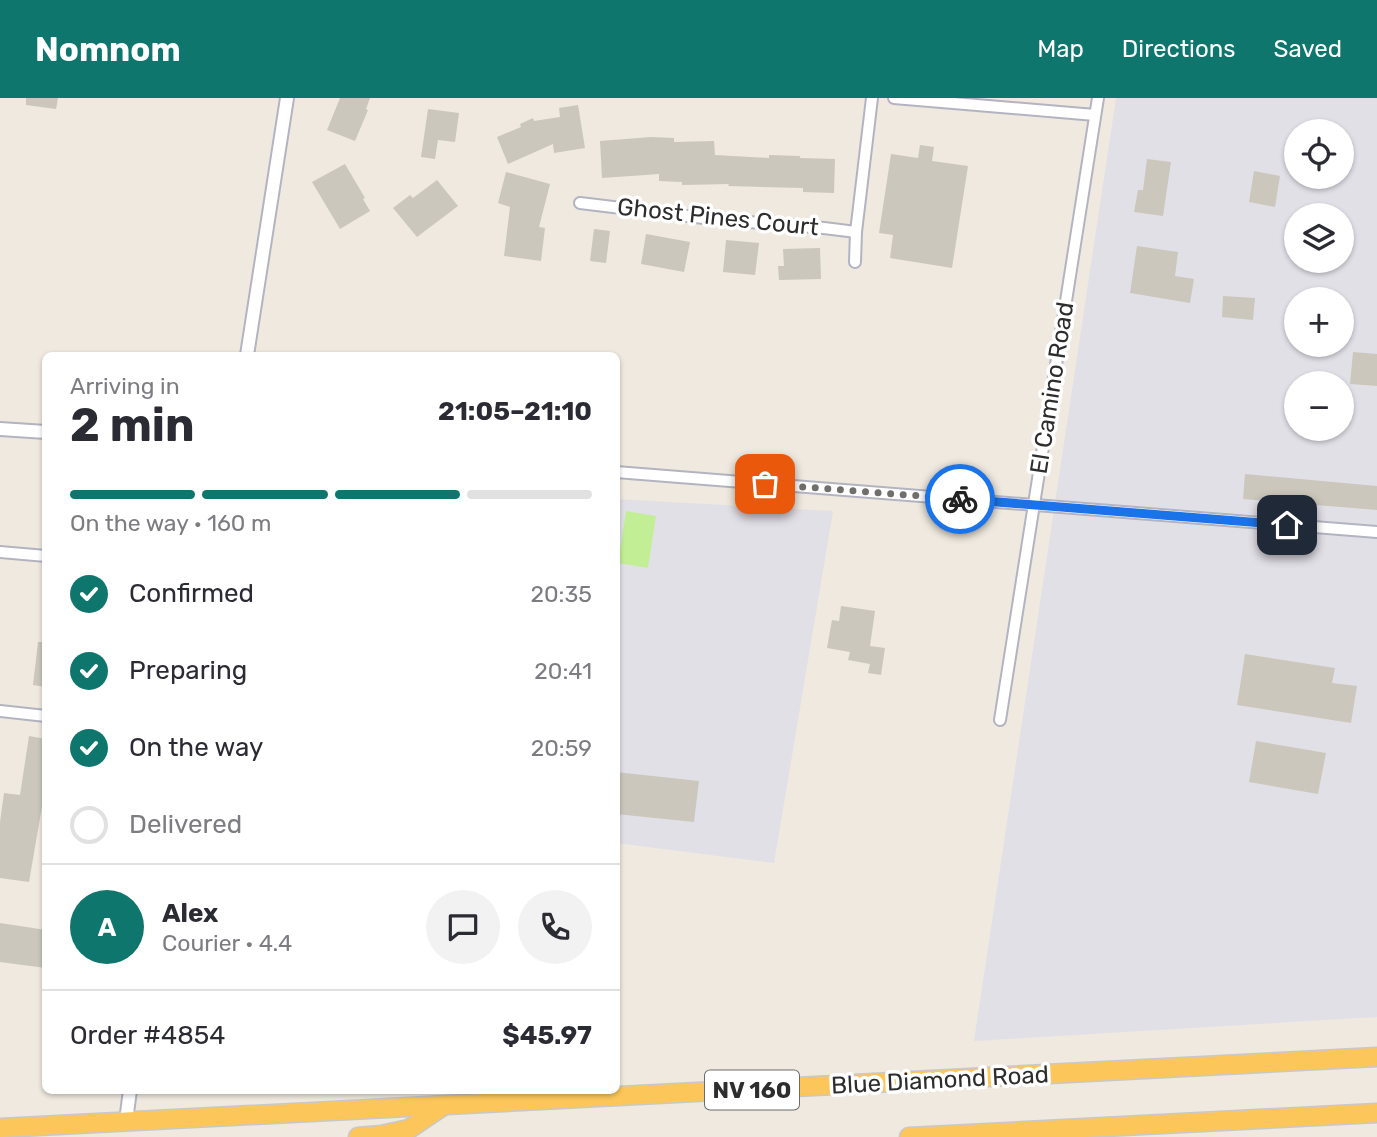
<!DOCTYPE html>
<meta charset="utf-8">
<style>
:root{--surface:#fff;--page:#f2f2f3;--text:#2b2b33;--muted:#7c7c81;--line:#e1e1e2;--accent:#0f766e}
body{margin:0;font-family:Rubik,sans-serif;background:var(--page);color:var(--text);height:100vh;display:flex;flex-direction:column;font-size:26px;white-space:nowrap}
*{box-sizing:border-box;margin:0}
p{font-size:23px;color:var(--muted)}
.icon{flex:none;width:38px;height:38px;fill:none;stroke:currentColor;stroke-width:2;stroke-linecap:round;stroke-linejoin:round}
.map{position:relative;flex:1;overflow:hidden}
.panel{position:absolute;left:42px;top:254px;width:578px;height:742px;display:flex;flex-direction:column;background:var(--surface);border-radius:10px;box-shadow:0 2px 5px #0004}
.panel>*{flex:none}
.controls{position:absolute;left:1284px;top:21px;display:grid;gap:14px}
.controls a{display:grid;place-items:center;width:70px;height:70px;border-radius:50%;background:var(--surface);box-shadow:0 2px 5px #0004;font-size:35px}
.pin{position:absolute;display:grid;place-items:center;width:60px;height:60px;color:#fff;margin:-30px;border-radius:14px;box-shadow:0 4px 10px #0006}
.courier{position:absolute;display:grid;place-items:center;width:70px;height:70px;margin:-35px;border:5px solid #1a73e8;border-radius:50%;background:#fff;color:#222;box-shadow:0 2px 9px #0007}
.overview em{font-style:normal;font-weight:700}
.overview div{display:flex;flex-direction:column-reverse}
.overview{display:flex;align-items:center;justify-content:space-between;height:119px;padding:0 28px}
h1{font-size:46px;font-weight:700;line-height:52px}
.bar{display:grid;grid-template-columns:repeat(4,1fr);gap:10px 7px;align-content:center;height:84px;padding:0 28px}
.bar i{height:9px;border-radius:5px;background:var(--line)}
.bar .selected{background:var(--accent)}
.bar p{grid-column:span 4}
.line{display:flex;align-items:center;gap:18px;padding:0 28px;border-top:2px solid var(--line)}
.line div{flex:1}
.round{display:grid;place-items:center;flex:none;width:74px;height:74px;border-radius:37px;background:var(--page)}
ol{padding:0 28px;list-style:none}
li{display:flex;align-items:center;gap:21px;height:77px}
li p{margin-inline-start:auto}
li .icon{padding:7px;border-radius:50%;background:var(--accent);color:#fff;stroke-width:4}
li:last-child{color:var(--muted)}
li i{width:38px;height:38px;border:4px solid var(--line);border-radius:50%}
header{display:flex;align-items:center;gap:42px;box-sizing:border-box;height:98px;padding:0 35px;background:var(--accent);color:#fff}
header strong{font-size:33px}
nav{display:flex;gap:38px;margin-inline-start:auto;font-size:24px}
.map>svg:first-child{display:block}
</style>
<header>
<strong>Nomnom</strong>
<nav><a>Map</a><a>Directions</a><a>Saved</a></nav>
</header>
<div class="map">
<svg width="1377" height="1039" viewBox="0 0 1377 1039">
<rect width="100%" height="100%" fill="#efe9df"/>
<g fill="#e2e0e7" fill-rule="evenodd">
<path d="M1116 0H1377V919L974 943ZM1297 33H1342V79H1297ZM1297 117H1342V163H1297ZM1297 201H1342V247H1297ZM1297 285H1342V331H1297Z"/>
<path d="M616 401 833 413 774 765 616 745Z"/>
</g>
<path fill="#c2ef95" d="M626 413 656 418 648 470 618 465Z"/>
<g fill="#cbc7bd">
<path d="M26 0H58L56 11 26 7Z"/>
<path d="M340 0H370L366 11 368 12 355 43 327 32Z"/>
<path d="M578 7 585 50 554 55 553 46 508 66 497 39 521 29 520 26 533 20 534 23 560 19 559 10Z"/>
<path d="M428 11 459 15 455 44 438 42 435 61 421 59Z"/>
<path d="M651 39 674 40V44L714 43 715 57 769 60V57L800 58V60L835 61 834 95 803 94V90L728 88 729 86 682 87V84L659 83V76L602 80 600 43Z"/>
<path d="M920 47 934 49 932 63 968 68 952 170 890 160 893 137 879 135 891 56 918 60Z"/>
<path d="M1147 61 1171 64 1163 118 1134 114 1138 92H1143Z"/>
<path d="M345 66 365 100 363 101 370 113 340 131 312 84Z"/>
<path d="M1254 73 1280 78 1275 109 1249 104Z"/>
<path d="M506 74 550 86 539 129 545 130 541 163 504 158 510 109 498 105Z"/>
<path d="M437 82 458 108 417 139 393 110 410 97 413 100Z"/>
<path d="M594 131 610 133 606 165 590 163Z"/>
<path d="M646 136 690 144 684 174 641 166Z"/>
<path d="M726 142 759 145 755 177 723 174Z"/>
<path d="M1137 148 1178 154 1175 178 1194 181 1190 205 1130 195Z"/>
<path d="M820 150 821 181 779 182 778 168H784L783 151Z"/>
<path d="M1223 198 1255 200 1253 222 1222 219Z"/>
<path d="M1353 254 1377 256V288L1350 286Z"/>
<path d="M1245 376 1377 388V412L1243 401Z"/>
<path d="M841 508 875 513 870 548 885 550 881 577 868 575 870 566 848 562 850 554 827 550 832 522 839 523Z"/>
<path d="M38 544H46V589L33 587Z"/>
<path d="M1245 556 1335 570 1332 585 1357 588 1351 625 1237 607Z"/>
<path d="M29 638 46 641V685L29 784 0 780V724L4 695 20 697Z"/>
<path d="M1256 643 1326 655 1318 696 1249 684Z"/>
<path d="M616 674 699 683 694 724 616 716Z"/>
<path d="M0 825 46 832V870L0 864Z"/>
</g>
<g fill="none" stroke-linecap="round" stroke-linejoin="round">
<g stroke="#b3b4c1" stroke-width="14">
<g id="minor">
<path d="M894 0 1095 17"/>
<path d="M580 105 712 121 824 130 856 134"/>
<path d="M855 164 856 134 872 0"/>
<path d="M616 374 1377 434"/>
<path d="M0 454 46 458"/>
<path d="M0 613 46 618"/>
<path d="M1000 622 1098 0"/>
</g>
</g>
<g stroke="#b3b4c1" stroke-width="16">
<g id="tertiary">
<path d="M247 257 287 0"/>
<path d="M0 331 46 334"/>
<path d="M126 1023 130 992"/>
</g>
</g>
<g stroke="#c8c8c8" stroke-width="21">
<g id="trunk">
<path d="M0 1030 1377 959"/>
<path d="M358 1039 381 1037 409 1031 443 1008"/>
<path d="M909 1039 1377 1015"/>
</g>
</g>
<use href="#minor" stroke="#fff" stroke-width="10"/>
<use href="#tertiary" stroke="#fff" stroke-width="12"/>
<use href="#trunk" stroke="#fcc65a" stroke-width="18"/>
</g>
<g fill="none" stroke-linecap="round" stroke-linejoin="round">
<path stroke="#716f6b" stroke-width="7" stroke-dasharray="0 12.6" d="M765 386 960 401"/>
<path stroke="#1a73e8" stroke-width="9" d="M960 401 1287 427"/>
</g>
<g text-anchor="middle" stroke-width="7" stroke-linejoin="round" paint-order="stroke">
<rect fill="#fff" stroke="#6c6c6c" stroke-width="2" x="705" y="972.5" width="94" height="39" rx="5"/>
<g font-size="23" font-weight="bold" fill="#2d2d2d">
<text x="752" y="1000">NV 160</text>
</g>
<g font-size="24" fill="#2d2d2d" stroke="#fff">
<text transform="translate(718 119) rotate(6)" y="8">Ghost Pines Court</text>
<text transform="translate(1052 290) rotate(-81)" y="8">El Camino Road</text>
<text transform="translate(940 982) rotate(-3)" y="8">Blue Diamond Road</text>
</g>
</g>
</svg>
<div class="controls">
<a><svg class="icon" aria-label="locate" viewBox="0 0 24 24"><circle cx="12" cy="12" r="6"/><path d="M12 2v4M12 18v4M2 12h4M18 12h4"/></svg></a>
<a><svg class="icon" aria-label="layers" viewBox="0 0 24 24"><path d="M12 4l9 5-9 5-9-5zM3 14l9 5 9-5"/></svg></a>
<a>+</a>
<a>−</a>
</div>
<div class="pin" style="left:765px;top:386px;background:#ea580c"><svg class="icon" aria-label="bag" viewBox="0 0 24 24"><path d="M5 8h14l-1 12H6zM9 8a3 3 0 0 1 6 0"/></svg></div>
<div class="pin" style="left:1287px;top:427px;background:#1f2937"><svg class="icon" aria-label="home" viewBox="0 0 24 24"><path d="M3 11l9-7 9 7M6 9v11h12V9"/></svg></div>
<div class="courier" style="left:960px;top:401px"><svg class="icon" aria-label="bike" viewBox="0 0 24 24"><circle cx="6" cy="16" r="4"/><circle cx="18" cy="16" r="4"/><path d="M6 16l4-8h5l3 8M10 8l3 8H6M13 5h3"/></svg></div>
<section class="panel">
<div class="overview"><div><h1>2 min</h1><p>Arriving in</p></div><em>21:05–21:10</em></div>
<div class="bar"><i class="selected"></i><i class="selected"></i><i class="selected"></i><i></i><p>On the way · 160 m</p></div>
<ol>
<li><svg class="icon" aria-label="check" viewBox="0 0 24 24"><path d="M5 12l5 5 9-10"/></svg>Confirmed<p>20:35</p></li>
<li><svg class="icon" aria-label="check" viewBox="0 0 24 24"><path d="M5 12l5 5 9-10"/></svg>Preparing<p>20:41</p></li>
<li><svg class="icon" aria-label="check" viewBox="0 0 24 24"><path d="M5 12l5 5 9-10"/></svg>On the way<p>20:59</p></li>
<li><i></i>Delivered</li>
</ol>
<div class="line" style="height:126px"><b class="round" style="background:var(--accent);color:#fff">A</b><div><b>Alex</b><p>Courier · 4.4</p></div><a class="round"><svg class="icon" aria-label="chat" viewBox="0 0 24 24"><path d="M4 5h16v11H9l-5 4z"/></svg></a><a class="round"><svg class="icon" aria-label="phone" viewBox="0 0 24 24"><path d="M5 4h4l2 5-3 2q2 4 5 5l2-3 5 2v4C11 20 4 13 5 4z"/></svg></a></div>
<div class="line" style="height:91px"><div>Order #4854</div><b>$45.97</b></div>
</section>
</div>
